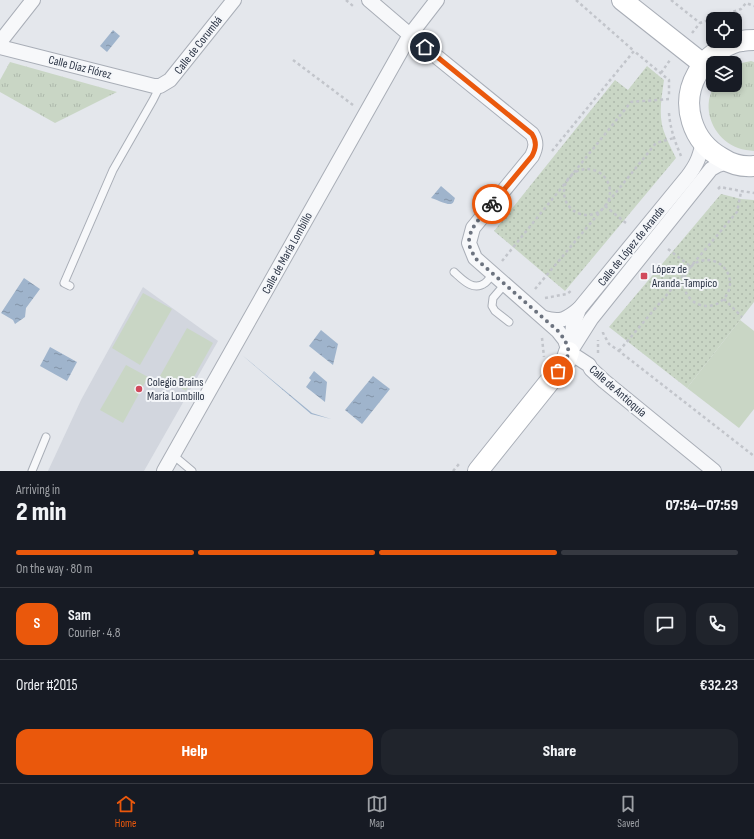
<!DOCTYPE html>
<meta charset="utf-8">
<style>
:root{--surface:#171b24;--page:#20242c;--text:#f1f3f6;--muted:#9ea1a6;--line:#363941;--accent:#ea580c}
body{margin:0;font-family:"Sofia Sans Condensed",sans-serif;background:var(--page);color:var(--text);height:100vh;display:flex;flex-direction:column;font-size:15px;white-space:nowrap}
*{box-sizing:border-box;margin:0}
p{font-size:13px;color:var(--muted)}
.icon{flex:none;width:22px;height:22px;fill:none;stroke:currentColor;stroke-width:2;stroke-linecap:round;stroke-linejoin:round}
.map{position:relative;height:471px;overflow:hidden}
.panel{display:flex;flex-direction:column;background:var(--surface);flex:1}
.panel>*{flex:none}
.controls{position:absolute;left:706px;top:12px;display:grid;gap:8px}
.controls a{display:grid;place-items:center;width:36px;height:36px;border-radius:8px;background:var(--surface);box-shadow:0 2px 6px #0003;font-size:20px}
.pin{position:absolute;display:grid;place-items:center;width:34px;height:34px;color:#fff;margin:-17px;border:2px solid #fff;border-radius:50%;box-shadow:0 1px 4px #0007}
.courier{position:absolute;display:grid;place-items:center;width:40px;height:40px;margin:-20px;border:3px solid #ea580c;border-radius:50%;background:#fff;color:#222;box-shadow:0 1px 5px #0007}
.summary em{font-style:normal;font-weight:800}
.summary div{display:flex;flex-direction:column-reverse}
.summary{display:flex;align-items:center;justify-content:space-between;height:68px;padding:0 16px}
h1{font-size:26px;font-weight:800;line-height:30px}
.bar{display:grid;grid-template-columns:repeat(4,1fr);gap:6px 4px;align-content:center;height:48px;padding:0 16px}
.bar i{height:5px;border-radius:3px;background:var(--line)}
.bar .current{background:var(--accent)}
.bar p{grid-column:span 4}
.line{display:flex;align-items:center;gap:10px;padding:0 16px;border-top:1px solid var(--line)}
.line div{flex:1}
.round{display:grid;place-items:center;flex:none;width:42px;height:42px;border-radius:12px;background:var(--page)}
.cta{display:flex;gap:8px;margin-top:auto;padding:8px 16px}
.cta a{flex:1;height:46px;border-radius:12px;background:var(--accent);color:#fff;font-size:16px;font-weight:800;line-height:46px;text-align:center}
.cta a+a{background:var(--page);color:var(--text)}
.menu{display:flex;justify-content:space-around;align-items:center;height:56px;border-top:1px solid var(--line);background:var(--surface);font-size:11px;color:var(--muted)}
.menu a{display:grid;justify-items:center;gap:2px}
.menu .current{color:var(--accent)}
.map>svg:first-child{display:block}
</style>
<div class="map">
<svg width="754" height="471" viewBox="0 0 754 471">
<defs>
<pattern id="grass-tufts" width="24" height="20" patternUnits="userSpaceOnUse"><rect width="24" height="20" fill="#c9d6c5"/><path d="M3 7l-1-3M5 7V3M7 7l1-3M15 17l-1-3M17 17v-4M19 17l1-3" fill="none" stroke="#adb8ab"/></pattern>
<pattern id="park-dots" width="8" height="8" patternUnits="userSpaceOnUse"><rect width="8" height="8" fill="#c9d6c5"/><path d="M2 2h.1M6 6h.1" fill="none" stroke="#adb8ab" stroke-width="1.8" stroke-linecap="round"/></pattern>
<pattern id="water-ripples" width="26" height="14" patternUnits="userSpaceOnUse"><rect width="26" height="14" fill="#9fb4cc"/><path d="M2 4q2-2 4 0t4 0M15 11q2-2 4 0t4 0" fill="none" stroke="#8293a7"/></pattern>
</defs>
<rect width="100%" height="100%" fill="#e4e7ec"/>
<path fill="#d2d6de" d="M143 287 218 341 144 471H48L81 400Z"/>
<g fill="url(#grass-tufts)">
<path d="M751 61 754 62V151C749 150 743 150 738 148 719 141 706 121 709 100 710 95 712 90 714 85H735V66L737 64Z"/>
<path d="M10 62 117 92 55 123 0 92V80Z"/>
</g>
<g fill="url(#park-dots)">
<path d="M647 66 664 80C662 95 659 110 662 125 665 137 671 148 676 158L565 291 494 231 615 80 628 90Z"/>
<path d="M721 194 741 199 754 200V302L687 388 609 327Z"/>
</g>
<g fill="#c9d6c5">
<path d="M143 293 172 309 140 365 112 348Z"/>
<path d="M740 320 754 331V409L739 428 687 388Z"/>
<path d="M187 328 213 343 186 391 160 376Z"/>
<path d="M126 365 148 377 123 423 100 410Z"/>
</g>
<g fill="url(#water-ripples)">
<path d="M113 30 120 36 107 52 100 46Z"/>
<path d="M441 186 455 198C454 200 454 203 451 204 447 205 435 199 431 198Z"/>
<path d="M24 278 40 289 26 308 25 317 15 324 13 320 1 313Z"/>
<path d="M321 330 338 344 333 365 309 346Z"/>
<path d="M50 347 77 362 67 381 40 366Z"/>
<path d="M242 355 312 413 331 419 311 414Z"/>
<path d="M314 371 327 382 325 402 306 387 311 380 309 378Z"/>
<path d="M373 376 390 389 362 424 345 410Z"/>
</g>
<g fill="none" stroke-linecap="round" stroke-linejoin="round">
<g stroke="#a9aeb7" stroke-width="9">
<g id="lane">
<path d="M454 272C462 279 473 292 485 283 488 281 490 277 493 273"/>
<path d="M505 284 493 298 492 306 495 311 509 322"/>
<path d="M70 286 64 283 113 170 153 100 160 86"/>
<path d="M173 455 192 471"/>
<path d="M32 471 46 437"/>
</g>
</g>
<g stroke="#a9aeb7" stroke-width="16">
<g id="street">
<path d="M369 0 410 35 532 134C537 142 536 148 532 156L473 228 469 243 475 258 558 331 565 340 569 352 589 365 591 369 604 381 714 471"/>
<path d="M0 42 33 0"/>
<path d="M0 47 154 86H160L170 80 234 0"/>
<path d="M544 318C561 323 567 319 579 309"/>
<path d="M572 349 591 319 711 169 718 165 728 162"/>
<path d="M570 351 573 326 579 309 688 176C697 164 699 158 703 143"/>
<path d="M164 471 410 35 437 0"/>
</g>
</g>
<g stroke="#a9aeb7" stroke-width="22">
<g id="secondary">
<path d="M622 0 703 64"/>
<path d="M754 40C750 40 746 40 742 41 730 42 711 54 703 64 700 67 699 71 697 74 680 104 692 142 722 158 731 164 743 167 754 166"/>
<path d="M478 471 566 361 569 352"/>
</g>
</g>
<g stroke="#c2c5cb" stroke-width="2.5" stroke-dasharray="3 3" stroke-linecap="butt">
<path d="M346 0 353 6"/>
<path d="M576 0 634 51"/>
<path d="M671 0 700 23"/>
<path d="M692 33 700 23 741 9 746 3 754 6"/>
<path d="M293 60 353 105"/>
<path d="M661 73 670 60"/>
<path d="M669 113C670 128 675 142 681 156"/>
<path d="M552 151 634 51 669 80V96"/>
<circle cx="587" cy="192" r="23"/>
<path d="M718 189 720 187 741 191 754 193"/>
<path d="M605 206 626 223"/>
<path d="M668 249 691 267"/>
<circle cx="707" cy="283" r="23"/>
<path d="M502 261 631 102 669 99"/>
<path d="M535 289 605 206 656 143 674 138"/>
<path d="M545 298 567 294 572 290"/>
<path d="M724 299 742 317"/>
<path d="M603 332V333L609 344 619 351 754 456"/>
<path d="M542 338 544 357"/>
<path d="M619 351 737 212 741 192"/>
<path d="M598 353V340"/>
<path d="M453 471 459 464"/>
</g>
<use href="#lane" stroke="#f7f8fa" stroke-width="7"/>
<use href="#street" stroke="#f7f8fa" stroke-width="14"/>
<use href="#secondary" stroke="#fff" stroke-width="20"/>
</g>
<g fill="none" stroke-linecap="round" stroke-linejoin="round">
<path stroke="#6c737f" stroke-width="4" stroke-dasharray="0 7.2" d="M492 204C483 215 469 227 469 242 469 248 473 253 475 258L558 331 565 340 569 352 566 360 558 371"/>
<path stroke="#ea580c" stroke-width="5" d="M425 47 532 134C537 142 536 148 532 156L492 204"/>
</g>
<g fill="#d1495b" stroke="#f4f6f9" stroke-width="1.5">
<rect x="640" y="272" width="8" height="8" rx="2"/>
<circle cx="139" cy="389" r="4"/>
</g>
<g text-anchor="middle" stroke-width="4" stroke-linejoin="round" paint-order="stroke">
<g font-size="12" fill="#2b3445" stroke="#f4f6f9">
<text transform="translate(198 45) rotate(-52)" y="4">Calle de Corumbá</text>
<text transform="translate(80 67) rotate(14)" y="4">Calle Díaz Flórez</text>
<text transform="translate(631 246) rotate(-51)" y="4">Calle de López de Aranda</text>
<text transform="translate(287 253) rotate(-61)" y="4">Calle de María Lombillo</text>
<text transform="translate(618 391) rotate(41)" y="4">Calle de Antioquía</text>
</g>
<g font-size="12" fill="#2b3445" stroke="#f4f6f9" text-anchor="start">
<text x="652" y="273">López de<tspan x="652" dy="14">Aranda-Tampico</tspan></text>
<text x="147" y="386">Colegio Brains<tspan x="147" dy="14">María Lombillo</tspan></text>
</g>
</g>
</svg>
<div class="controls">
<a><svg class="icon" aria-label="locate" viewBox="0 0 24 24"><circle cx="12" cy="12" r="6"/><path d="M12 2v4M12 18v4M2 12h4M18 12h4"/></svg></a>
<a><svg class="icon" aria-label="layers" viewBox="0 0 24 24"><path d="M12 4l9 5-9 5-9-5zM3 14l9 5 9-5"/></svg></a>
</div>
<div class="pin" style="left:558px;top:371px;background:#ea580c"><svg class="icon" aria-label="bag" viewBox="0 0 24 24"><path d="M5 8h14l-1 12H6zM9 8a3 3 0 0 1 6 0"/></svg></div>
<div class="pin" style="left:425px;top:47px;background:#1f2937"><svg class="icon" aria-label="home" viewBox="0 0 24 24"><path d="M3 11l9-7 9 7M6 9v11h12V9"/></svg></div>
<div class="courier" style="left:492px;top:204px"><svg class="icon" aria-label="bike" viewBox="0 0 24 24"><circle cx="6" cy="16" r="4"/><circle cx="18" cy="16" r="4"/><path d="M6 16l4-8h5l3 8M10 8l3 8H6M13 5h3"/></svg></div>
</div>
<section class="panel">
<div class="summary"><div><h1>2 min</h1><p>Arriving in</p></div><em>07:54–07:59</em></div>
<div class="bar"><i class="current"></i><i class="current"></i><i class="current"></i><i></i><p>On the way · 80 m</p></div>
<div class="line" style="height:72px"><b class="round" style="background:var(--accent);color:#fff">S</b><div><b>Sam</b><p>Courier · 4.8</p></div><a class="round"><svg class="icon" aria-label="chat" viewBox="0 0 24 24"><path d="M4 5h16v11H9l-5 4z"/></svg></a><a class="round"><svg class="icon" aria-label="phone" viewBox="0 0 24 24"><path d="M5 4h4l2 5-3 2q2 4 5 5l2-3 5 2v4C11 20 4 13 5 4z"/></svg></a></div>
<div class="line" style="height:52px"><div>Order #2015</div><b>€32.23</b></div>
<div class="cta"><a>Help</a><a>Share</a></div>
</section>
<nav class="menu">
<a class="current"><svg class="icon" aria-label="home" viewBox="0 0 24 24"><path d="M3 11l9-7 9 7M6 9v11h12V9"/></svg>Home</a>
<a><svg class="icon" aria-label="map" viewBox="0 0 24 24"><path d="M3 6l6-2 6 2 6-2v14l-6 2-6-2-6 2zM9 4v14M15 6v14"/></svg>Map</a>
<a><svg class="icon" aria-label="saved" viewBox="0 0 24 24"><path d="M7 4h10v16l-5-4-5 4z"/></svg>Saved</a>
</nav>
